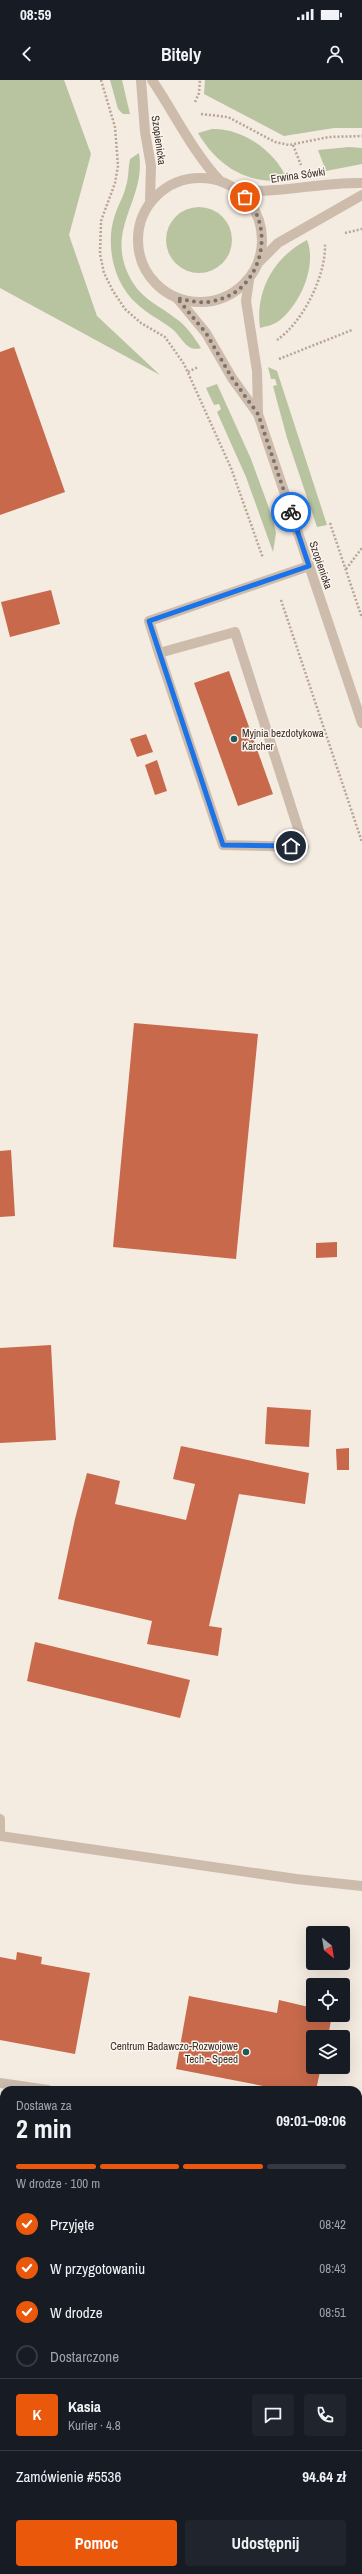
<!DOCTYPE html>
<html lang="pl">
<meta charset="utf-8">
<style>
:root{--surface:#171b24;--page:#20242c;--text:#f1f3f6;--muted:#9ea1a6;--line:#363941;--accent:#ea580c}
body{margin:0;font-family:"Archivo Narrow",sans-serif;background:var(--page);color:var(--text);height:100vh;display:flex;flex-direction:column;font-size:15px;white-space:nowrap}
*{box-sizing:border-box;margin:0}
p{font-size:13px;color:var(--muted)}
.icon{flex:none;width:22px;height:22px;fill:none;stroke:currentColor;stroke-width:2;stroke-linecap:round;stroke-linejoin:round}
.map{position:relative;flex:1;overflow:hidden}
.drawer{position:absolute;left:0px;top:2006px;width:362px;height:488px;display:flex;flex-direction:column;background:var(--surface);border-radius:12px 12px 0 0;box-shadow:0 4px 16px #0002}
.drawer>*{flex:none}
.needle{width:26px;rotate:150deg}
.controls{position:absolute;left:306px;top:1846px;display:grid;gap:8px}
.controls a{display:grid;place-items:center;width:44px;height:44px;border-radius:4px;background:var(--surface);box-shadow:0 4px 16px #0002;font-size:20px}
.pin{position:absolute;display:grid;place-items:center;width:34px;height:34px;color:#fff;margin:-17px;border:2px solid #fff;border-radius:50%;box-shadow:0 1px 4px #0007}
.courier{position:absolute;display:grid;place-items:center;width:40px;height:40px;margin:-20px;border:3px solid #1a73e8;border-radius:50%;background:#fff;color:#222;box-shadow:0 1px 5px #0007}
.head em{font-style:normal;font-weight:700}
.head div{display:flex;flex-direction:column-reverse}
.head{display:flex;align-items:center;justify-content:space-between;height:68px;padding:0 16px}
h1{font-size:26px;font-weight:700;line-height:30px}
.bar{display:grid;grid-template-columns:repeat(4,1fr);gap:6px 4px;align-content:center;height:48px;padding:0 16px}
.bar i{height:5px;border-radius:3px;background:var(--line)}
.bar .active{background:var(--accent)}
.bar p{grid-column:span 4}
.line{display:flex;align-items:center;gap:10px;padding:0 16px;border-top:1px solid var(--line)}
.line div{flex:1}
.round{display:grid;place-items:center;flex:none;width:42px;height:42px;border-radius:4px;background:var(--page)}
ol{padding:0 16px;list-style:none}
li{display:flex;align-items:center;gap:12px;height:44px}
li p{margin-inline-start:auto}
li .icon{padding:4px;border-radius:50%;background:var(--accent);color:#fff;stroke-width:4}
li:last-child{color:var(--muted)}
li i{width:22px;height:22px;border:2px solid var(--line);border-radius:50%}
.primary-button{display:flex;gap:8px;margin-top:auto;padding:8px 16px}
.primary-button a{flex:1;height:46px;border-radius:4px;background:var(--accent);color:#fff;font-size:16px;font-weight:700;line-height:46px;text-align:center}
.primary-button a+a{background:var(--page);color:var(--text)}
.status{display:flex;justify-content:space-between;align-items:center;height:28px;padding:0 20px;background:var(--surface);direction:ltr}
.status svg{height:11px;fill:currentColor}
header{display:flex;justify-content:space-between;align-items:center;height:52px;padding:0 16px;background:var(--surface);font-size:18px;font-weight:700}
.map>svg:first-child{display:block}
</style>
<div class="status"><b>08:59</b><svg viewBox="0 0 49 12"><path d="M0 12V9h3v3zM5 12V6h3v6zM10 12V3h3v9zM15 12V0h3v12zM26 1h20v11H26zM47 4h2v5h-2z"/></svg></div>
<header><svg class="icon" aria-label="back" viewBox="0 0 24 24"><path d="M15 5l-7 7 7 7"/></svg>Bitely<svg class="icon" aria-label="person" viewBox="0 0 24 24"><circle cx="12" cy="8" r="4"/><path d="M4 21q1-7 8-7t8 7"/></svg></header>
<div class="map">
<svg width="362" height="2494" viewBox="0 0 362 2494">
<rect width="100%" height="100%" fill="#f4ebe1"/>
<g fill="#b8c4a0">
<path d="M0 0H64L91 74 69 155 97 236 160 295 0 208Z"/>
<path d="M110 0H122L130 34H123L118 29Z"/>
<path d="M205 0H362V48H334L284 56 204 14Z"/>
<path d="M212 49C243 48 277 72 287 100 248 105 218 87 198 53Z"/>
<path d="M349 67 362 68V84L326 91 318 70Z"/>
<path d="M139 73C147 122 101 150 133 203 144 220 160 226 175 238 186 245 194 257 201 268 186 273 181 255 171 248 159 239 146 233 136 223 113 202 105 164 115 135 118 125 124 116 126 106 129 97 128 88 130 79Z"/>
<circle cx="199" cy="160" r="33"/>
<path d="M307 160C317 185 301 223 280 240 274 245 267 246 260 248 255 211 274 177 307 160Z"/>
<path d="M268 287 277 291 327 445 317 447 287 358 273 306 277 305 275 299H271Z"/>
<path d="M217 304 251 379 273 439 276 453 273 472 246 397 217 332 221 329 219 324 214 325 206 308Z"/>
</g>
<g fill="#c8694b">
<path d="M14 267 65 412 0 435V272Z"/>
<path d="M51 510 60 544 10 557 1 522Z"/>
<path d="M229 591 273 714 238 726 194 603Z"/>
<path d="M146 654 153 672 137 677 130 659Z"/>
<path d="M157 680 167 711 155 715 145 685Z"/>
<path d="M134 943 258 954 236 1179 113 1167Z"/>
<path d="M11 1070 15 1136 0 1137V1071Z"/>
<path d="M337 1162V1177L316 1178V1163Z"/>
<path d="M51 1265 56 1360 0 1363V1268Z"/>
<path d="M267 1327 311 1330 309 1367 265 1364Z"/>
<path d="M181 1366 309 1393 305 1424 239 1414 209 1546 222 1548 218 1576 147 1564 152 1541 58 1519 75 1439 87 1393 120 1401 115 1424 186 1440 195 1404 173 1399Z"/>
<path d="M349 1368V1390H337L336 1369Z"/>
<path d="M35 1562 190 1600 180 1638 27 1601Z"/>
<path d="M17 1872 42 1877 41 1884 90 1893 75 1974 0 1960V1877L16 1880Z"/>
<path d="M189 1916 277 1933 279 1920 313 1928V1935H332L328 1957H313V1987H321L316 2010H284L176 1989Z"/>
<path d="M0 2067 4 2068V2263H0Z"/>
<rect x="87" y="2490" width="104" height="4"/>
</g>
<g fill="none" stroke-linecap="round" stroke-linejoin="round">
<g stroke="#b9a596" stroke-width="2.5" stroke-dasharray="2 2" stroke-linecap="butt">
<path d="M101 0 115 47 118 86 115 103 101 141 100 174 104 193 113 211 125 229 141 243 165 257 184 284 231 388 263 478"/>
<path d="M195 22 199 13 200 0"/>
<path d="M201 34 228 37 275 62 289 65 329 57 362 56"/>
<path d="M293 65 301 85"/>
<path d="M345 153 362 149"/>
<path d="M277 260C303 242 326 196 325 164"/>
<path d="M279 279 352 250"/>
<path d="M188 292 198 287"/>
<path d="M330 443 362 538"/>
<path d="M346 489 362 468"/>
<path d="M281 520 362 762"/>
<path d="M0 2030H4"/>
</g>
<g stroke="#cdbbac" stroke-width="10">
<path d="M141 0 145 52 151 86 150 122"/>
<path d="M152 0C175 34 192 71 220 101"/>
<circle cx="200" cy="160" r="62"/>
<path d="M238 110C280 114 320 102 362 103"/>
<path d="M259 182 278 163 362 115"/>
<path d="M249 200 246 221 257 291 258 334 362 643"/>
<path d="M177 218 206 253 232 298 258 334"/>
<path d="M159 573 235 552 304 767 223 765 159 573 149 541 309 486"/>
<path d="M0 1739V1756L296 1799 362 1806"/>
<path d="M0 2003 48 2010"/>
<path d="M358 2077 362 2078"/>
<path d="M0 2341 4 2342"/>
<path d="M6 2490V2494"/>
<path d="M248 2494 252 2490"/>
</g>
</g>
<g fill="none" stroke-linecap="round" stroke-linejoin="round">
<path stroke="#7c716b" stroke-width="4" stroke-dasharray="0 7.2" d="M245 117C277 149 261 213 213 221 201 224 189 221 177 218L206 253 232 298 258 334 291 432"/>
<path stroke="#1a73e8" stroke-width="5" d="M291 766 223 765 149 541 309 486 291 432"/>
</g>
<g fill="#1f5a5e" stroke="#fbf5ee" stroke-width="1.5">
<circle cx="234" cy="659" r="4"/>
<circle cx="246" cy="1972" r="4"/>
</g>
<g text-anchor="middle" stroke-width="3" stroke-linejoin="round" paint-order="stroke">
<g font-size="11" fill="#3b302b" stroke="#fbf5ee">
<text transform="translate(159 60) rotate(82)" y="4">Szopienicka</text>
<text transform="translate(298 95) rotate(-8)" y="4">Erwina Sówki</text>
<text transform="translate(321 485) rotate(71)" y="4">Szopienicka</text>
</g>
<g font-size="11" fill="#3b302b" stroke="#fbf5ee" text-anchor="start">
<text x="242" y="657">Myjnia bezdotykowa<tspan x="242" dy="13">Karcher</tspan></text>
<text x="238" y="1970" text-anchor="end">Centrum Badawczo-Rozwojowe<tspan x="238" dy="13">Tech - Speed</tspan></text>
</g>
</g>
</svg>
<div class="controls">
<a><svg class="needle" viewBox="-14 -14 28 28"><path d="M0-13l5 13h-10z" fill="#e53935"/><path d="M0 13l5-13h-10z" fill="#9ea1a6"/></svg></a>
<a><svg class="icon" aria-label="locate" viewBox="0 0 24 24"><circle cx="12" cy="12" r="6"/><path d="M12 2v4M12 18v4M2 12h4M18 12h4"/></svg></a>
<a><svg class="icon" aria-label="layers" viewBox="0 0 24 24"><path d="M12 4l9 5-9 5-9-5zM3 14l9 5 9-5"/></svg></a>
</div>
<div class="pin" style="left:245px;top:117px;background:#ea580c"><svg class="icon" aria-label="bag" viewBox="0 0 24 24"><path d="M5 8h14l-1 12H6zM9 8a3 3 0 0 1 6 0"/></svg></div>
<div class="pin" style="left:291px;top:766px;background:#1f2937"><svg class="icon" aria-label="home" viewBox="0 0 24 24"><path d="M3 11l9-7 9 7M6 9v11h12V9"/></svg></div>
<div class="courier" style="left:291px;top:432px"><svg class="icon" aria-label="bike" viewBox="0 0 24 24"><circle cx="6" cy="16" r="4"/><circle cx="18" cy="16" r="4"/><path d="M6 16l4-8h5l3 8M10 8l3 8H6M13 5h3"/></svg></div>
<section class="drawer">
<div class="head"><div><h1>2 min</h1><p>Dostawa za</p></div><em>09:01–09:06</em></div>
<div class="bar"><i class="active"></i><i class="active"></i><i class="active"></i><i></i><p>W drodze · 100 m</p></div>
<ol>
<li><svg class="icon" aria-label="check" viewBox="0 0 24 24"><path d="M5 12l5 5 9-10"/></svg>Przyjęte<p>08:42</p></li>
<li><svg class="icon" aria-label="check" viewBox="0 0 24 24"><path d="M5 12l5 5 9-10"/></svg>W przygotowaniu<p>08:43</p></li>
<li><svg class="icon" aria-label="check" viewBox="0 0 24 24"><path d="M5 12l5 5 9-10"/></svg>W drodze<p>08:51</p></li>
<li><i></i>Dostarczone</li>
</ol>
<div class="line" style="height:72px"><b class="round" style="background:var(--accent);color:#fff">K</b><div><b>Kasia</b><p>Kurier · 4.8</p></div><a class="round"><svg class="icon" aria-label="chat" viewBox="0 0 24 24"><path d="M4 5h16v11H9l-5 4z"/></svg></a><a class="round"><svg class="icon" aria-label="phone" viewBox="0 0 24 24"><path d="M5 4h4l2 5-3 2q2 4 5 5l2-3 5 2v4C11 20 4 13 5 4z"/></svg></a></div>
<div class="line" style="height:52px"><div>Zamówienie #5536</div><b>94.64 zł</b></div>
<div class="primary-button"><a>Pomoc</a><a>Udostępnij</a></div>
</section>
</div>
